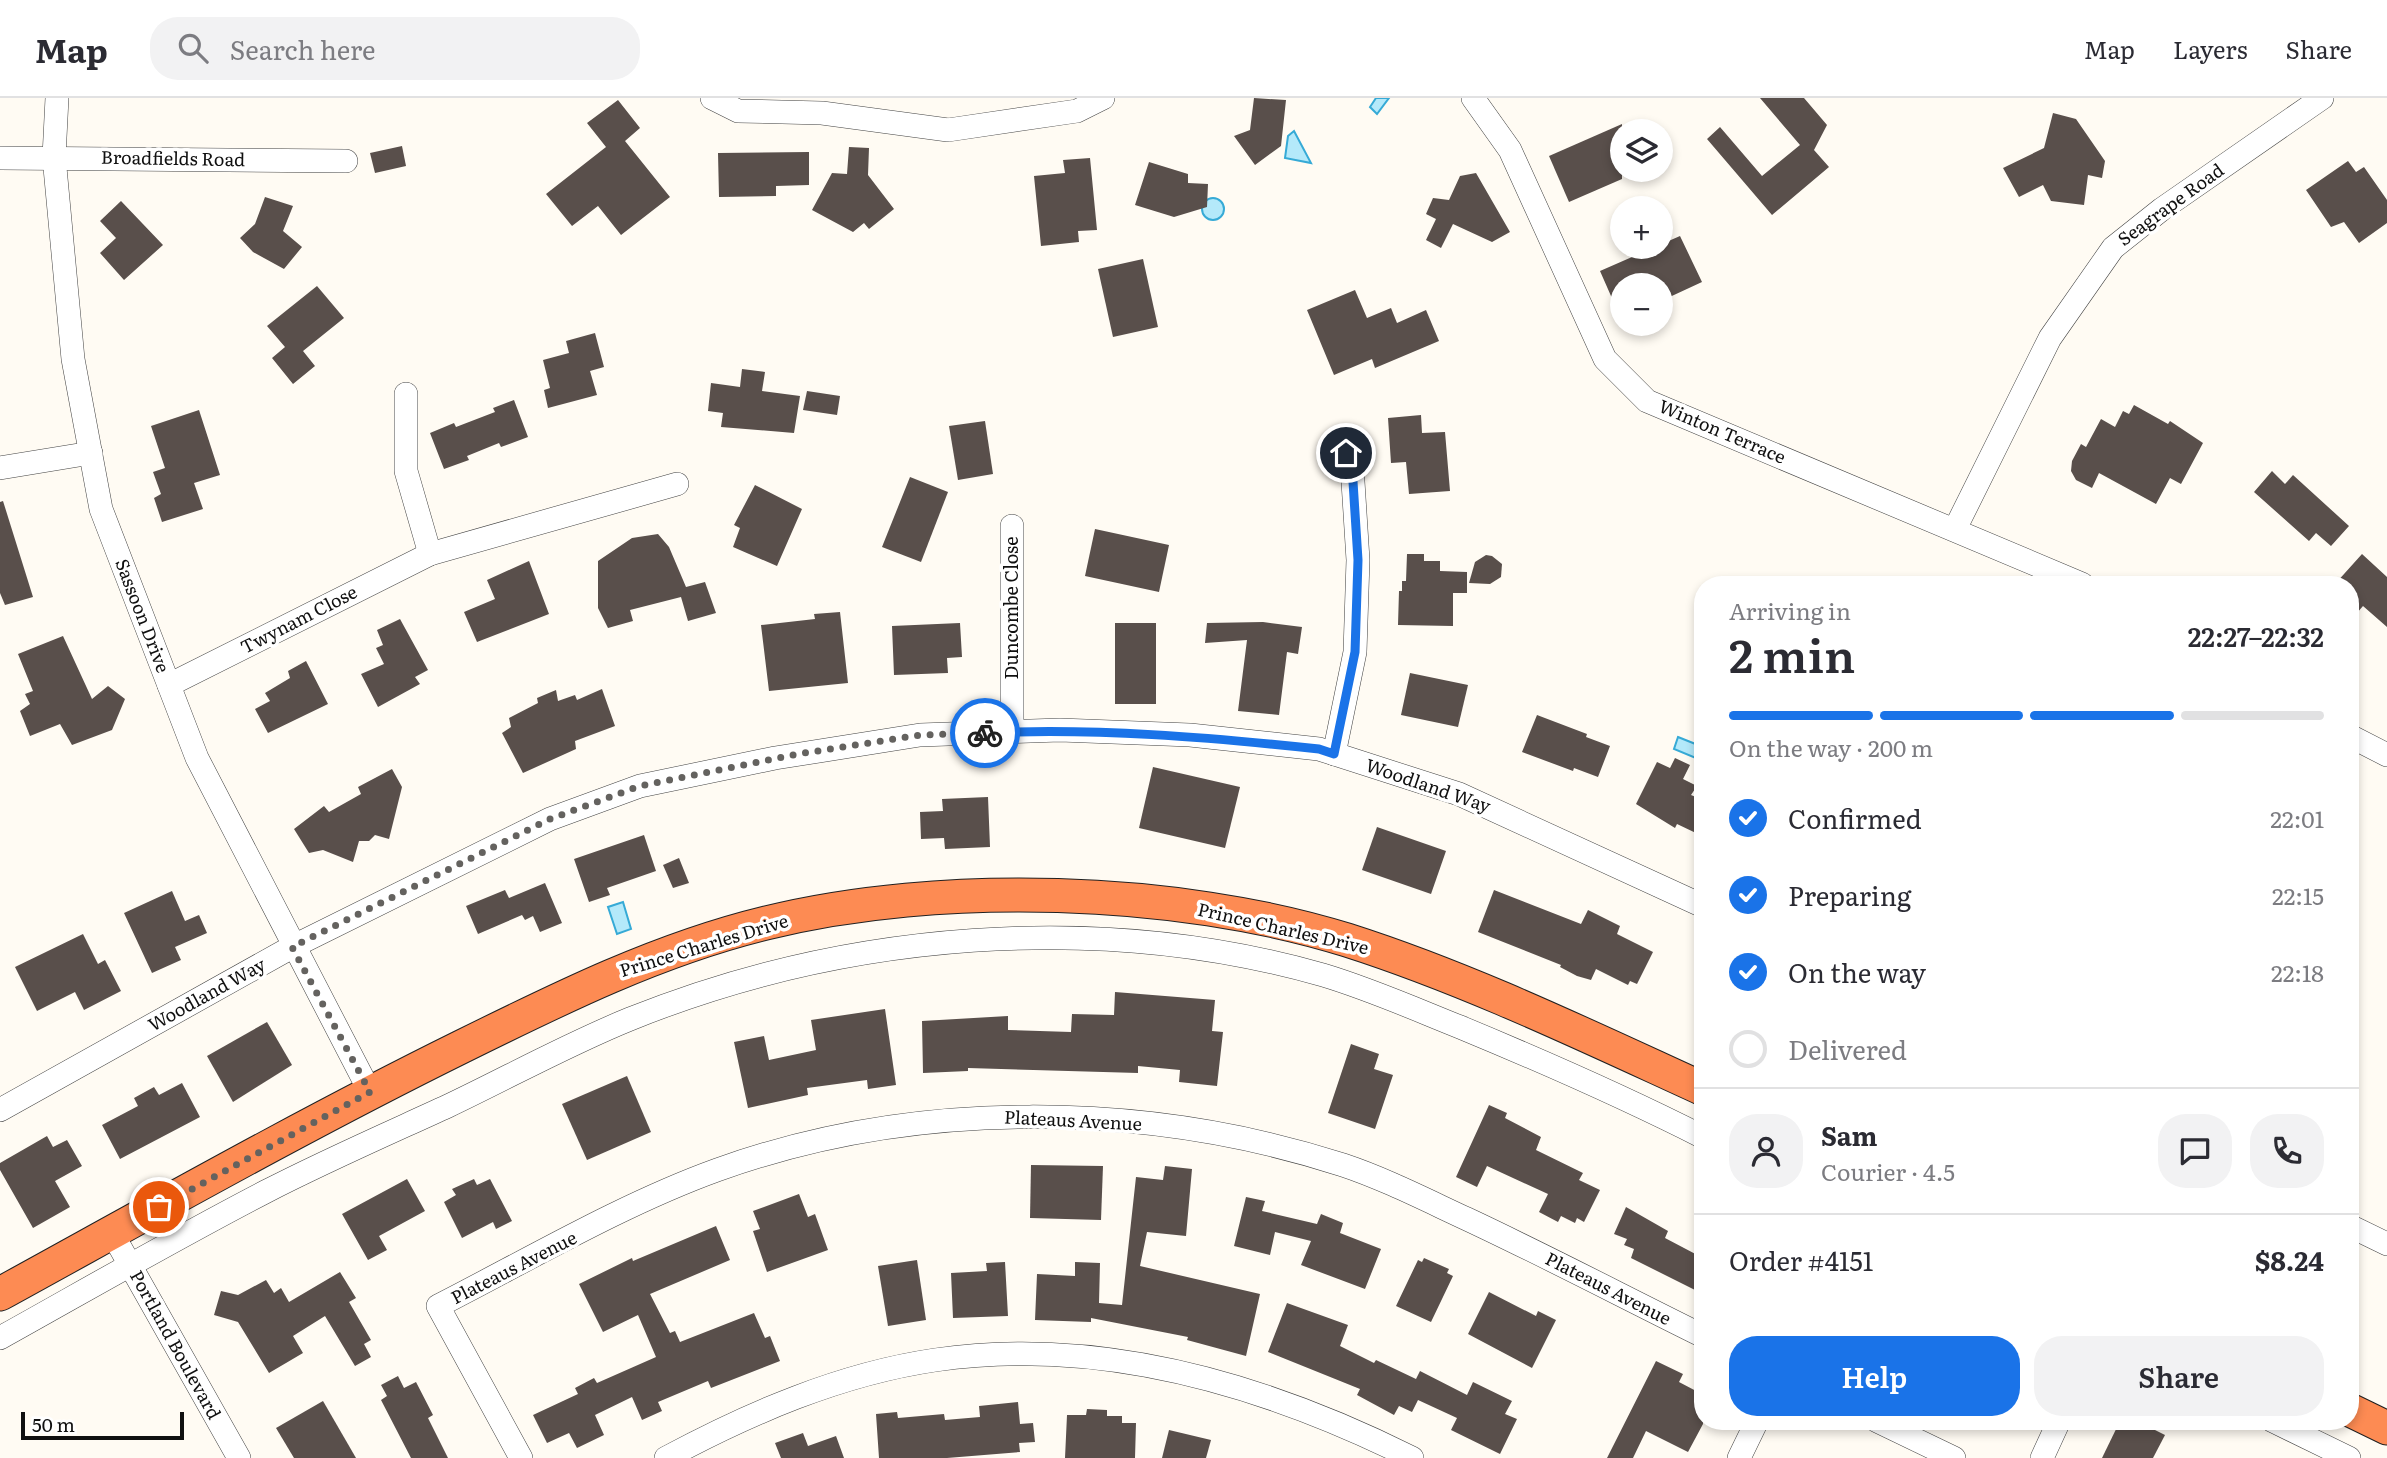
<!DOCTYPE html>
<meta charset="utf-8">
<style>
:root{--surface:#fff;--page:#f2f2f3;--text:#2b2b33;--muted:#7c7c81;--line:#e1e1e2;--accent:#1a73e8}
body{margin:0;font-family:Literata,serif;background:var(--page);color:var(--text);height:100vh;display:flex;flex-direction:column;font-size:26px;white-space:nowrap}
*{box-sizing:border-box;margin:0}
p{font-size:23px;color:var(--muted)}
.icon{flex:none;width:38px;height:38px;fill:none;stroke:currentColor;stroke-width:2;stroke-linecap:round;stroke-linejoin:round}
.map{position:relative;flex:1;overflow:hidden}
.sheet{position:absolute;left:1694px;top:478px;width:665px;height:854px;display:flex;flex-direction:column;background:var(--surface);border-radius:28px;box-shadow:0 4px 10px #0003}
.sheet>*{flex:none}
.tools{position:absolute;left:1610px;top:21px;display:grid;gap:14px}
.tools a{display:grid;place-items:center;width:63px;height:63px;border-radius:50%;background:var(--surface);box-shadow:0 4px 10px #0003;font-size:35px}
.scale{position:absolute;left:21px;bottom:18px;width:163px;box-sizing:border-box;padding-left:7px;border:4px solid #101010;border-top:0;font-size:19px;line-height:24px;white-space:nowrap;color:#101010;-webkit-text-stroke:5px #fff;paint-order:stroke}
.pin{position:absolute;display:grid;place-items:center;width:60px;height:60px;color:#fff;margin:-30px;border:4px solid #fff;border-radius:50%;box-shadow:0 2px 7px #0007}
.courier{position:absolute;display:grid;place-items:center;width:70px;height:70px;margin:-35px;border:5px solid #1a73e8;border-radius:50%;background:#fff;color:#222;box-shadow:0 2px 9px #0007}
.overview em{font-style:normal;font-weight:600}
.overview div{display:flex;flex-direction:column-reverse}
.overview{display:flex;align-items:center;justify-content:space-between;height:119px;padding:0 35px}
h1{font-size:46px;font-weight:600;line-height:52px}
.bar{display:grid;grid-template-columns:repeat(4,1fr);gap:10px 7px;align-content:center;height:84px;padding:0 35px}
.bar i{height:9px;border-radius:5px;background:var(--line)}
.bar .active{background:var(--accent)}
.bar p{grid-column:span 4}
.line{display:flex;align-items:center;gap:18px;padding:0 35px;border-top:2px solid var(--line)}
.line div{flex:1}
.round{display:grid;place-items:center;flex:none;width:74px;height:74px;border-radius:28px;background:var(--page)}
ol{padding:0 35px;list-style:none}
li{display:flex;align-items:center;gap:21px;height:77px}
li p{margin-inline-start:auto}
li .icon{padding:7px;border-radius:50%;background:var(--accent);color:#fff;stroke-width:4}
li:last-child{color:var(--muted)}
li i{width:38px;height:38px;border:4px solid var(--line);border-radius:50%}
.cta{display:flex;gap:14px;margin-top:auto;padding:14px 35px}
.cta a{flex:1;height:80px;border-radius:28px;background:var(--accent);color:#fff;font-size:28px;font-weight:600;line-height:80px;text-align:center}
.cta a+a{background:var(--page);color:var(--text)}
header{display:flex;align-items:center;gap:42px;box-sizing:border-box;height:98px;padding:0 35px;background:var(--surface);border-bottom:2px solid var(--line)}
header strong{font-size:33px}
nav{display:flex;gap:38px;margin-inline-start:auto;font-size:24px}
.search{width:490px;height:63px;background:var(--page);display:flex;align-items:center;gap:18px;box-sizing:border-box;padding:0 24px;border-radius:28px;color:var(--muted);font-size:26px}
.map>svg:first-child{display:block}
</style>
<header>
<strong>Map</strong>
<div class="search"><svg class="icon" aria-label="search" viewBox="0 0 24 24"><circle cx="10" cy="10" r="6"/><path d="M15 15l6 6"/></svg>Search here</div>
<nav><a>Map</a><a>Layers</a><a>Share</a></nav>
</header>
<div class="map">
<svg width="2387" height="1360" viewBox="0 0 2387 1360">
<rect width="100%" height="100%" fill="#fffbf3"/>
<g fill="#b4e9fa" stroke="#36aad6" stroke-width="2">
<path d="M1376 0H1389L1377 16 1370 9Z"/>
<path d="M1294 33 1311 65 1285 60 1288 38Z"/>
<circle cx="1213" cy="111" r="11"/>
<path d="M1678 639 1703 649V663L1674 651Z"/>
<path d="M623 804 631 831 617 836 608 809Z"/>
</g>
<g fill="#594f4b">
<path d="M1254 0 1286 2 1281 48 1255 67 1234 38 1250 32Z"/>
<path d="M1760 0H1804L1827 27 1814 52 1829 69 1772 117 1707 41 1720 29 1762 78 1800 47Z"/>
<path d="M618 2 640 30 625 43 670 99 621 137 598 108 572 128 546 96 606 49 587 25Z"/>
<path d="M2053 15 2076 21 2105 63 2102 80 2088 77 2084 107 2051 103 2043 87 2019 99 2003 70 2044 50Z"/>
<path d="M1622 26V81L1569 104 1549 58Z"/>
<path d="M402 48 406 68 375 75 370 55Z"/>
<path d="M849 49 869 50 868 77 894 111 869 131 864 125 853 134 812 112 832 75 847 76Z"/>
<path d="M809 54V87L776 88V98L719 99 718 55Z"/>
<path d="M1090 60 1097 132 1078 133 1079 144 1041 148 1034 78 1065 75 1063 62Z"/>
<path d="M2348 63 2356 74 2364 69 2387 102V125L2359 145 2344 124 2331 129 2306 92Z"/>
<path d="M1149 64 1188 76V85L1208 86 1207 109 1174 119 1135 107Z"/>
<path d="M1476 75 1510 134 1492 144 1453 126 1441 150 1426 142 1436 121 1426 116 1433 100 1449 102 1460 78Z"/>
<path d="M265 99 293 108 283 133 302 149 284 171 253 154 240 140 255 126Z"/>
<path d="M121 103 163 147 124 182 100 155 116 140 100 123Z"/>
<path d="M1680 138 1702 184 1661 203V187H1622V223L1600 173Z"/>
<path d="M1143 161 1158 229 1113 239 1098 171Z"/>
<path d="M317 188 344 220 303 253 315 268 293 286 272 260 285 249 267 228Z"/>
<path d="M1355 192 1367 220 1391 210 1397 225 1426 212 1439 243 1375 270 1372 261 1334 277 1307 212Z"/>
<path d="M595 235 604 269 590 273 597 297 548 310 544 292 550 290 543 262 569 255 566 243Z"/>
<path d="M742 271 765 274 762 293 800 298 794 335 721 329 723 315 708 313 711 285 740 289Z"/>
<path d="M807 293 840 298 837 317 803 312Z"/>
<path d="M514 302 528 339 501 349 499 345 467 358 469 362 444 371 430 335 454 325 456 329 495 314 493 310Z"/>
<path d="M2134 307 2168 326 2170 323 2203 345 2181 386 2170 380 2156 406 2099 375 2092 390 2076 382 2071 373 2072 363 2081 346 2086 349 2101 321 2115 329 2123 313 2129 316Z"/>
<path d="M199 312 220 377 194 385 203 411 162 424 154 400 161 396 153 374 165 370 151 328Z"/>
<path d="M1421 317 1422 335 1445 334 1450 393 1409 396 1406 364 1391 365 1388 320Z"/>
<path d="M985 323 993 376 958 382 949 328Z"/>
<path d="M2272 373 2285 386 2293 377 2349 428 2331 448 2316 435 2309 443 2254 394Z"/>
<path d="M910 379 948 394 921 464 882 449Z"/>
<path d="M755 387 802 411 777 468 733 449 740 430 734 427Z"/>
<path d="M3 403 33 499 5 507 0 495V404Z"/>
<path d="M1095 431 1169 447 1159 494 1085 478Z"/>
<path d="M658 436 669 449 686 489 705 484 716 515 688 523 681 499 630 512 633 523 608 530 598 510V463L632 440Z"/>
<path d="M1407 456H1424V463H1440V473L1467 474V495H1453V528L1398 527 1399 493H1402V483H1406Z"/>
<path d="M2362 456 2387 479V529L2363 508 2350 523V486H2335Z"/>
<path d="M1486 457 1492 458 1502 466 1501 479 1490 486 1469 485 1475 464Z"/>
<path d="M529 463 549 516 477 544 464 514 495 501 487 482Z"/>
<path d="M840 514 848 585 769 593 761 527 815 521 814 516Z"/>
<path d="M400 521 428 572 415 579 420 586 378 609 361 576 384 566 376 550 383 547 377 532Z"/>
<path d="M1263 524 1302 529 1298 556 1287 554 1279 617 1238 613 1247 542 1205 545 1207 525Z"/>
<path d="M960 525 962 559 947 560 948 575 894 577 892 528Z"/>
<rect x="1115" y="525" width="41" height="81"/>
<path d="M63 538 92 601 108 588 125 601 112 632 72 647 60 626 30 638 20 613 30 606 25 596 33 593 18 556Z"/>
<path d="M306 563 328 606 268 635 255 611 270 603 265 595 290 580 288 573Z"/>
<path d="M1410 575 1468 587 1458 629 1401 617Z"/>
<path d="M602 591 615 628 575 643 576 651 523 675 502 635 511 629 509 620 538 605 537 600 556 592 558 603 575 597 577 602Z"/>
<path d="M1537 617 1587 636 1586 639 1610 648 1598 679 1574 670 1573 673 1522 654Z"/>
<path d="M1675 660 1690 667 1683 681 1697 688 1691 697 1703 702V727L1698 736 1677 726 1675 730 1636 706 1657 664 1670 670Z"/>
<path d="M1153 669 1240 689 1225 750 1139 730Z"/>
<path d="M392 671 402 689 389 741 375 737 369 743H359L353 764 323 752 309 755 294 731 324 708 329 714 361 696 358 689Z"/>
<path d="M988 699 990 749 945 751 944 740 921 741 920 714 943 713 942 701Z"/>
<path d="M1377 729 1446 753 1431 796 1362 772Z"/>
<path d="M644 737 656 773 607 790 610 797 589 804 574 761Z"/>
<path d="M679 760 689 785 673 790 663 767Z"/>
<path d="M545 785 562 825 540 834 533 818 525 822 522 817 478 836 466 808 505 792 509 800Z"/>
<path d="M1494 792 1581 826 1588 812 1620 828 1617 836 1653 854 1637 886 1630 883 1628 887 1596 871 1591 882 1577 878 1560 869 1561 867 1478 834Z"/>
<path d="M172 793 185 823 199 817 207 835 175 849 181 862 152 875 124 815Z"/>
<path d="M83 836 98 866 105 862 121 893 84 912 75 894 37 913 15 869Z"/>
<path d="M1115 894 1215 902 1212 933 1223 934 1217 988 1179 984 1180 972 1138 968V975L968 970V973L923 975 922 923 1008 918V932L1071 934 1072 916 1114 917Z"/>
<path d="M885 911 896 987 868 991 867 982 807 990 808 997 748 1010 734 944 764 938 769 962 816 952 811 922Z"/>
<path d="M267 924 292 967 233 1004 207 958Z"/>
<path d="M1351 946 1379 956 1374 971 1393 977 1375 1031 1328 1015Z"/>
<path d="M627 978 651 1034 587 1062 562 1006Z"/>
<path d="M182 985 200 1019 120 1061 102 1027 138 1008 134 1000 154 989 159 997Z"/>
<path d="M1489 1007 1507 1015 1505 1020 1541 1039 1536 1052 1583 1075 1579 1082 1600 1092 1584 1124 1577 1120 1575 1125 1561 1118 1558 1124 1539 1114 1548 1096 1487 1068 1477 1089 1456 1079Z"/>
<path d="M47 1038 53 1049 67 1042 82 1068 55 1083 70 1109 33 1130 0 1072V1065Z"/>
<path d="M1031 1067 1103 1068 1101 1122 1030 1120Z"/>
<path d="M1165 1068 1192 1071 1186 1138 1147 1134 1140 1168 1260 1196 1246 1258 1187 1242 1188 1239 1091 1220V1224L1035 1222 1037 1176 1075 1178V1164L1100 1165 1099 1205 1122 1207 1136 1079 1163 1082Z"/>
<path d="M407 1081 425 1113 379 1138 387 1152 368 1162 342 1116Z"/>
<path d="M474 1081 477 1087 490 1081 512 1123 496 1131 493 1124 462 1140 444 1104 456 1097 452 1091Z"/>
<path d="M799 1096 808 1119 815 1116 828 1152 767 1174 753 1133 760 1131 753 1113Z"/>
<path d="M1246 1099 1265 1103 1262 1113 1317 1126 1321 1116 1343 1125 1340 1135 1381 1151 1365 1191 1301 1167 1311 1143 1275 1134 1270 1157 1234 1148Z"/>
<path d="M1626 1109 1668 1133 1665 1140 1703 1160V1196L1631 1160 1634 1151 1624 1147 1627 1141 1614 1136Z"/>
<path d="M716 1128 730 1162 650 1196 670 1235 675 1233 680 1244 754 1215 765 1240 770 1238 780 1263 711 1290 708 1283 658 1304 662 1313 642 1322 632 1299 595 1317 604 1337 577 1350 569 1335 547 1345 533 1317 578 1296 575 1290 594 1280 597 1285 656 1259 638 1217 603 1234 579 1186 632 1160 633 1163Z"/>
<path d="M1424 1160 1449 1171 1447 1175 1453 1178 1431 1224 1396 1208 1418 1162 1422 1164Z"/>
<path d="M917 1162 926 1222 888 1228 878 1168Z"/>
<path d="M1005 1164 1008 1218 953 1220 951 1175 987 1173 986 1165Z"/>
<path d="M340 1174 356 1200 349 1204 371 1242 364 1246 371 1259 355 1268 325 1218 293 1238 303 1255 269 1275 238 1224 214 1217 221 1193 238 1197 266 1182 274 1195 281 1190 289 1204Z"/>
<path d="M1489 1194 1536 1218 1538 1213 1556 1222 1532 1270 1468 1236Z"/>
<path d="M1287 1205 1348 1227 1340 1248 1374 1265 1376 1262 1416 1281 1420 1273 1467 1297 1473 1284 1512 1303 1505 1316 1517 1321 1500 1356 1451 1332 1457 1320 1418 1302 1412 1314 1399 1308 1394 1317 1357 1297 1360 1291 1268 1254Z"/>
<path d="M1656 1263 1683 1276 1679 1284 1698 1294 1694 1301 1703 1306V1326L1688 1354 1646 1333 1633 1360H1607Z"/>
<path d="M398 1278 404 1290 416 1284 433 1317 428 1320 448 1360H411L381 1302 387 1298 381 1287Z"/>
<path d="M323 1303 356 1360H294L276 1330Z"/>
<path d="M1018 1304 1020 1326 1033 1325 1035 1344 1019 1345 1020 1354 947 1360H879L876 1316 897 1314 898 1320 944 1316 945 1322 980 1319 979 1308Z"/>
<path d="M1087 1311 1107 1312V1318H1122V1325H1136L1135 1360H1065L1067 1317H1086Z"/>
<path d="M2120 1323H2137L2165 1337 2153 1360H2102Z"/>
<path d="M1169 1332 1211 1342 1206 1360H1162Z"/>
<path d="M803 1335 808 1348 836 1338 844 1360H781L775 1345Z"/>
</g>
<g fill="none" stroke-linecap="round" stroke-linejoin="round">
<g stroke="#434343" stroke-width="24">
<g id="minor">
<path d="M57 0 54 59 73 261 101 411 197 660 370 994"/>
<path d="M712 0 738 13 822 15 948 32 1077 13 1103 0"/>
<path d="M1473 0 1510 52 1605 261 1647 303 2082 486"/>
<path d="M0 60 346 63"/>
<path d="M406 296V373L430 456"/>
<path d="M0 370 91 355"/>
<path d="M1012 428V634"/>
<path d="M1955 431 2050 240 2113 150 2162 111 2322 0"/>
<path d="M169 587 430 456 677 386"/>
<path d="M2350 638 2387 657"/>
<path d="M1334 656 1355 554 1358 462 1352 368 1341 342"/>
<path d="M0 1012 292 849 550 721 640 688 775 660 920 637 1060 632 1190 637 1319 651 1459 696 1703 808"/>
<path d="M2350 1128 2387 1146"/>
<path d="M112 1135 239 1360"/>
<path d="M0 1240C88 1191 176 1140 265 1094 325 1063 387 1036 448 1008 509 979 568 946 630 921 846 834 1098 813 1323 877 1370 891 1415 911 1460 929 1542 963 1624 999 1703 1039"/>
<path d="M1877 1323 1954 1360"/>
<path d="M2273 1323 2349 1360"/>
<path d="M521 1360 438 1208C528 1162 623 1106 717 1072 914 1001 1144 1003 1343 1067 1385 1081 1426 1102 1467 1121 1546 1158 1624 1199 1703 1238"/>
<path d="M666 1360C750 1315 840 1276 935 1262 1100 1238 1266 1287 1412 1360"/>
<path d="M1739 1360 1757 1323"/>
<path d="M2042 1360 2059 1323"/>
</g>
</g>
<g stroke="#212121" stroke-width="35">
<g id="highway">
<path d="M0 1196C153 1112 305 1026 461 949 560 900 659 851 766 825 940 782 1177 789 1347 842 1469 881 1587 938 1703 991"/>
<path d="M2350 1312 2387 1330"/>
</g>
</g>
<use href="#minor" stroke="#fff" stroke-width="23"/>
<use href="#highway" stroke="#fd8b53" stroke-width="33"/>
</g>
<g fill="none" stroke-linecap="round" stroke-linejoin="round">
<path stroke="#64625f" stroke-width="7" stroke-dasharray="0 12.6" d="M159 1109 370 994 292 849 550 721 640 688 798 656 920 637 985 635"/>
<path stroke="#1a73e8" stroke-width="9" d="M985 635C1097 630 1207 639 1319 651L1334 656 1355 554 1358 462 1352 368 1346 355"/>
</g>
<g text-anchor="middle" stroke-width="7" stroke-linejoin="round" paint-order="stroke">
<g font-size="18" fill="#101010" stroke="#fff">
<text transform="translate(173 61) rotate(1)" y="6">Broadfields Road</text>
<text transform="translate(2171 107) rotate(-36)" y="6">Seagrape Road</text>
<text transform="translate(1722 334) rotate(23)" y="6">Winton Terrace</text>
<text transform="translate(1012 510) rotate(-90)" y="6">Duncombe Close</text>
<text transform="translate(142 518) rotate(69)" y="6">Sassoon Drive</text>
<text transform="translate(299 522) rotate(-27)" y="6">Twynam Close</text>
<text transform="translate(1428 688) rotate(19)" y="6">Woodland Way</text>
<text transform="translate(1283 831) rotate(13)" y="6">Prince Charles Drive</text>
<text transform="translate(704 848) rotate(-17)" y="6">Prince Charles Drive</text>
<text transform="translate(207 897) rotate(-29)" y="6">Woodland Way</text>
<text transform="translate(1073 1023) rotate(3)" y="6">Plateaus Avenue</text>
<text transform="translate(514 1170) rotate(-27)" y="6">Plateaus Avenue</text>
<text transform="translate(1608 1191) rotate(27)" y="6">Plateaus Avenue</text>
<text transform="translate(175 1247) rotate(61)" y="6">Portland Boulevard</text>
</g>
</g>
</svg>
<div class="tools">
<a><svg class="icon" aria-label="layers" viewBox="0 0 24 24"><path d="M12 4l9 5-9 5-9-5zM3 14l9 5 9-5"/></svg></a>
<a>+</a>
<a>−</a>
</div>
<div class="scale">50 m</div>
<div class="pin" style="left:159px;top:1109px;background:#ea580c"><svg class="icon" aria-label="bag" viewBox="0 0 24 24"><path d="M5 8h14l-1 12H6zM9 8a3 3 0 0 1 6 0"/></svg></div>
<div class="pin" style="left:1346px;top:355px;background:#1f2937"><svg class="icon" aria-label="home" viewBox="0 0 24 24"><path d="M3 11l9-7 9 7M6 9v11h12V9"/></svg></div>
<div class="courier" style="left:985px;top:635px"><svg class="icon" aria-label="bike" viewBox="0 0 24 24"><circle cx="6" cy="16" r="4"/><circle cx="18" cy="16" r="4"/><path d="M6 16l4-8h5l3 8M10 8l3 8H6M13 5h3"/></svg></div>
<section class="sheet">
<div class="overview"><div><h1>2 min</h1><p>Arriving in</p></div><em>22:27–22:32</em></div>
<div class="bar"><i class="active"></i><i class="active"></i><i class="active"></i><i></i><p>On the way · 200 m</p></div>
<ol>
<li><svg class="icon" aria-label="check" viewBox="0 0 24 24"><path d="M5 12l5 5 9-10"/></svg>Confirmed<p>22:01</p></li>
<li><svg class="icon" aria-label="check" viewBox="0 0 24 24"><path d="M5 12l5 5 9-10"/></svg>Preparing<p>22:15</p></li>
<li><svg class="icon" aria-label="check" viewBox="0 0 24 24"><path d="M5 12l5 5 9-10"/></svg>On the way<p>22:18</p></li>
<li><i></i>Delivered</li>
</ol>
<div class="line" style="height:126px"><a class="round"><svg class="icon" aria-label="person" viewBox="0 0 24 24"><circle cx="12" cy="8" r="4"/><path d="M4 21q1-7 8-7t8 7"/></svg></a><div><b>Sam</b><p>Courier · 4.5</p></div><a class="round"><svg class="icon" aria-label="chat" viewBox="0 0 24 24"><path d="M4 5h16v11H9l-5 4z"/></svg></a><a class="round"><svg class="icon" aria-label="phone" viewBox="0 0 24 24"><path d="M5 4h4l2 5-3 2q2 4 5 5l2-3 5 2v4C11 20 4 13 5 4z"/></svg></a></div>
<div class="line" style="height:91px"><div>Order #4151</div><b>$8.24</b></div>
<div class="cta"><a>Help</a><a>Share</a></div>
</section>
</div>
